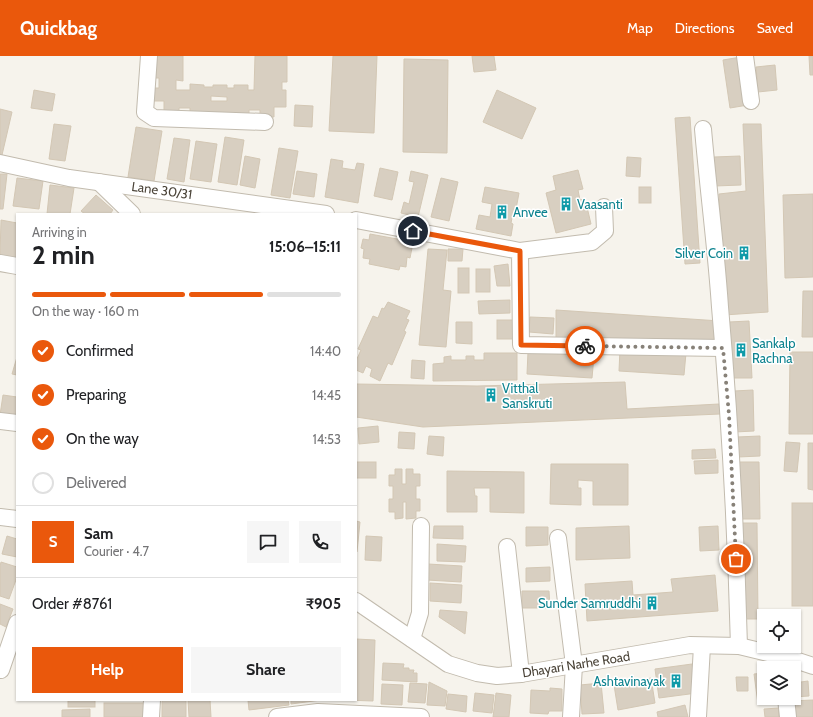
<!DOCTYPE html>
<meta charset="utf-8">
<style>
:root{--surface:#fff;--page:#f6f6f6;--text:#202124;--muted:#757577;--line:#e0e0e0;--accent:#ea580c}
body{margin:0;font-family:Cabin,sans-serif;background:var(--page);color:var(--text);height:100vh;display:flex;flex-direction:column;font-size:15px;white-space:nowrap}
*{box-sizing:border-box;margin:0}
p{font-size:13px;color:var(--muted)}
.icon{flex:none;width:22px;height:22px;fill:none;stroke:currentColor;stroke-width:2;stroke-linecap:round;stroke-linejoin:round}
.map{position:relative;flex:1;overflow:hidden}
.sheet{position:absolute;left:16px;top:157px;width:341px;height:488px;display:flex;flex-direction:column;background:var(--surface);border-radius:0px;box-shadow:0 1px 3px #0004}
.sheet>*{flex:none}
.fabs{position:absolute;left:757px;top:553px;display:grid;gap:8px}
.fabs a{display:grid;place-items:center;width:44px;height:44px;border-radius:0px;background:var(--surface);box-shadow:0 1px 3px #0004;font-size:20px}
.pin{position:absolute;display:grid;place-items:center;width:34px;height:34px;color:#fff;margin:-17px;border:2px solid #fff;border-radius:50%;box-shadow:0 1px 4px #0007}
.courier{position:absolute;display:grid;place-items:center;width:40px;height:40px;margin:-20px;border:3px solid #ea580c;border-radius:50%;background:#fff;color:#222;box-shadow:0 1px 5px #0007}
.head em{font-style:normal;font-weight:800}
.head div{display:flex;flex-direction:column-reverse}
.head{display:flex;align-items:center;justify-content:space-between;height:68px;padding:0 16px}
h1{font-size:26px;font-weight:800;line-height:30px}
.bar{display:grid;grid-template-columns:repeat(4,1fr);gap:6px 4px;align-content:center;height:48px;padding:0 16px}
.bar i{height:5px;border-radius:3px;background:var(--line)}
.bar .current{background:var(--accent)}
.bar p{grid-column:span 4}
.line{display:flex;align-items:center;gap:10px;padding:0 16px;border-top:1px solid var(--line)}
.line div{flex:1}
.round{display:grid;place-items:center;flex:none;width:42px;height:42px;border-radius:0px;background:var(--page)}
ol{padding:0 16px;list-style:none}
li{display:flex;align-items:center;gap:12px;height:44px}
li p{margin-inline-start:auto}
li .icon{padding:4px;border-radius:50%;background:var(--accent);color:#fff;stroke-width:4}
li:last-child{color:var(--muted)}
li i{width:22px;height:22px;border:2px solid var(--line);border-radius:50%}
.cta{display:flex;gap:8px;margin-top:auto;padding:8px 16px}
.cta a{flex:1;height:46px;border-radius:0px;background:var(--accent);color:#fff;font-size:16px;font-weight:800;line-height:46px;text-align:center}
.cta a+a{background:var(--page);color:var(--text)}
header{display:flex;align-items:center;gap:24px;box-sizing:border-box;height:56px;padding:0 20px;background:var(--accent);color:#fff}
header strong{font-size:19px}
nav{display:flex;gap:22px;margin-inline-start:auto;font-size:14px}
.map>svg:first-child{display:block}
</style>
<header>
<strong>Quickbag</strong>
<nav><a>Map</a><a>Directions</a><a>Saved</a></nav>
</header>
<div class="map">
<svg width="813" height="661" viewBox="0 0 813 661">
<rect width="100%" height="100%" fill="#f6f3ec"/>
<g fill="#d8cfc1" stroke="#d3c7b4" fill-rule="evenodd">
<path d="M152 0H183V25L176 24V34H190V28L204 29V31H213V29H227V32H234V29H248V34H254L255 0H287V26H282V34H286V51H274V61H260V54H249V60H190V52H179V59H164V45H152V32H159V22H152ZM211 40 227 41V45H211Z"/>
<path d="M333 0H377L374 77 329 75Z"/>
<path d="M472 0H494L496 14 474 16Z"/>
<path d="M809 0H813V19H810Z"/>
<path d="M741 1 748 49 730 52 723 4Z"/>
<path d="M404 3 448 4 447 97 403 96Z"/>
<path d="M775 9 777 34 758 36 756 11Z"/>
<path d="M34 34 55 38 52 55 31 52Z"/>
<path d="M497 34 536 52 522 83 483 66Z"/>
<path d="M295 49 313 50 312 71 294 70Z"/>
<path d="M0 53 12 56 2 99 0 98Z"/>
<path d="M690 61 700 207 685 208 675 62Z"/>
<path d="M54 68 71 70 65 105 49 103Z"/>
<path d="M743 68H761L768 256 724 259 719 138 746 135Z"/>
<path d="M136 71 162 75 154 125 128 121Z"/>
<path d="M225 81 244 84 237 129 218 126Z"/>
<path d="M174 82 190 84 184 126 167 123Z"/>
<path d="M196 85 217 88 211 126 190 123Z"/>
<path d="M279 92 298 95 290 142 271 139Z"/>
<path d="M245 100 260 103 255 132 240 129Z"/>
<path d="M740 100 741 129 715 130 714 101Z"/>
<path d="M627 101 641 102 640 121 626 120Z"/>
<path d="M331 103 343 105 342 112 355 114 357 107 364 108 358 147 325 141Z"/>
<path d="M380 112 398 116 392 144 374 140Z"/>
<path d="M578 114 583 133 578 134 580 144 583 143 585 152 587 151 591 168 556 177 546 137 556 134 553 120Z"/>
<path d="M297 115 317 118 314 141 293 138Z"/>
<path d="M411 115 428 119 418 161 401 157 404 146 409 148 414 126 409 125Z"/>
<path d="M0 118H7L3 153H0Z"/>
<path d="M17 122 43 125 39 153 13 150Z"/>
<path d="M441 122 458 126 449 165 431 161Z"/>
<path d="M50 129 74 132 70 158H47Z"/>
<path d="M485 131 519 137 516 153 514 152 511 167 513 168 511 180 476 173 479 159 490 161 492 148 482 146Z"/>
<rect x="639" y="131" width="12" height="16"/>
<path d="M813 138V221L785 222 783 139Z"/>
<path d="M96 139 113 154 110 158H85L81 155Z"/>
<path d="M1 164 17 167V202L0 199Z"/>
<path d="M370 178 408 185 407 191 412 192 410 202 407 201 406 211 400 210 399 214 369 208 370 203 363 202 364 193 361 192 363 183 369 184Z"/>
<path d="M428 193 447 194 443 234 451 235 446 291 419 289Z"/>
<path d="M448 193H463L462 205H448Z"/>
<path d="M508 208 510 230H497L494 210Z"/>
<rect x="458" y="212" width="11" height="25"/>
<rect x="476" y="213" width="14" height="23"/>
<path d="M803 235H813V281H802Z"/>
<path d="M510 244V257L479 258 478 245Z"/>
<path d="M388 246 410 255 406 263 409 264 404 275 406 276 392 309 388 307 380 325 370 320 372 313 366 310 363 317 356 314V305L361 294 358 293 373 260 378 262 382 252 384 253Z"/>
<path d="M556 254 720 265 721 290 556 286Z"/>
<path d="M530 261 554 262 553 278 529 276Z"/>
<rect x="497" y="264" width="18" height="19"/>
<path d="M749 265 752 322H732L729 266Z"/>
<path d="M456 266H472V288L456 287Z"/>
<path d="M620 293 686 297 684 319 619 315Z"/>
<path d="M528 296 594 300 592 322 527 318Z"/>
<path d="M790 296H813V378H789Z"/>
<path d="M484 297H517V324L433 325V308L444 307V301L451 300V304H466V300H474V304H484Z"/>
<path d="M17 301V319L12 318Z"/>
<path d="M412 304 425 305 424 323 411 322Z"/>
<path d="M625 326 627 353 719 348 720 358 423 371 356 361V328L477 330Z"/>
<path d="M753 334 754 375 735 376 734 335Z"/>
<path d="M3 339 17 341V366L0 359Z"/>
<path d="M378 370 379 386 359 388 358 372Z"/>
<path d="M399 376 415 377 414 393 398 392Z"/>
<path d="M429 380 444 381 443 400 427 398Z"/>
<path d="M760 380V400L738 401 737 381Z"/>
<path d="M786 386 800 387 797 416 784 415Z"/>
<path d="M808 387H813V434L808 433Z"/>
<path d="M715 393 716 402 692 403V394Z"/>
<path d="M718 404V417L695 418 694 405Z"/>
<rect x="356" y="406" width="20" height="16"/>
<path d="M739 406H759L760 463H741Z"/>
<path d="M551 408H628V449H593V425L578 424V432H581V449L550 448Z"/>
<path d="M395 413H402V428H406V413H413V418H420V430H416V443H420V455H416V462L406 463V446H403V462L395 463V456H389V443H393V430H389V419H395Z"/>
<path d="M447 415 524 416V457L490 456V432H474L475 440H477V456H447Z"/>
<rect x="792" y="447" width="21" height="103"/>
<path d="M356 465 360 466 357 496H356Z"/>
<path d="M741 467H757L758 563H742Z"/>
<path d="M434 470H463V483L433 482Z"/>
<path d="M629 470 630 502 576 504V472Z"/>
<path d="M718 470 719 494 700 495 699 471Z"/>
<path d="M526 471H548V489L526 490Z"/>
<path d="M7 480 17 483V501L2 498Z"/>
<path d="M366 480 382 481 381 505 365 504Z"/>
<path d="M437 488 466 490 465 506 437 505Z"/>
<path d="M1 506 17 511V521L9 543 0 540V510Z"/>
<path d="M428 508 462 510 461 526 427 524Z"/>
<path d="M550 511V525L526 526V512Z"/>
<path d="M715 519 718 555 587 565 585 528 632 525 633 539 673 536 671 523Z"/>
<path d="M430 527 462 529 461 547 430 545Z"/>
<path d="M522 535H549L550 552H522Z"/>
<path d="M0 548 13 553 6 571 0 568Z"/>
<path d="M440 554 467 556 465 578 439 561Z"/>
<path d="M356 583 375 584 373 645 344 644H356Z"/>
<path d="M383 607 404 608 403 612H409V614H414L413 617H417V626L382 624Z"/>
<path d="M692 608 697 637 659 642 655 613Z"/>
<path d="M764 617V642H783L784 644 758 648 754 618Z"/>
<path d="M736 621H748V635H737Z"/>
<path d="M651 622 655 647 618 654 614 629Z"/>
<path d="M808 625 809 640 794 641V627Z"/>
<path d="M429 626 447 635 445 650 427 649Z"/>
<path d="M410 627 427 628 425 647 408 646Z"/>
<path d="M601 627 604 657 582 658 580 629Z"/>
<path d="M382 628 403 629 402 649 381 648Z"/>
<path d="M550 632 562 633V655H549L548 658 530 657 531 634 550 635Z"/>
<path d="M475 637 494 639 492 657 473 655Z"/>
<path d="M496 637 511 639 509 661H493Z"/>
<path d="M448 638 467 640 466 656 446 653Z"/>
<rect x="68" y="644" width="27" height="7"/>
<rect x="162" y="644" width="24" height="17"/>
<path d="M188 644H210L211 661H189Z"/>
<path d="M248 644H288L289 649 249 654Z"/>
<path d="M291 644H321L291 648Z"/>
<path d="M813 644V661H792L791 645Z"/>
<rect x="104" y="647" width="41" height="14"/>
<path d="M685 649 688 661H658L657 656Z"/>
<path d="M779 652V661H765L764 653Z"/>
<path d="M90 653V661H62V654Z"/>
</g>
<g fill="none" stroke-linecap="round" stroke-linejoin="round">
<g stroke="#c2bbae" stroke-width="18">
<g id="minor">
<path d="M149 0 145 56 154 62 265 66"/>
<path d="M745 0 751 45"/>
<path d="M703 73C708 132 716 191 720 251 730 364 736 477 739 590"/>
<path d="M0 107 69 122 326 158"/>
<path d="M99 126 132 158"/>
<path d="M356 164 520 195 521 289 723 292"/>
<path d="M520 195 592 186 605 175 604 151"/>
<path d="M0 207 17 210"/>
<path d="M0 365 17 367"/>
<path d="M0 461 17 463"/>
<path d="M558 482 574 609 571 661"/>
<path d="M507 491 521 618"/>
<path d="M356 545 448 608 477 617 497 620 521 618 690 589 739 590 789 602 813 610"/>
<path d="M412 583 420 557 421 470"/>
<path d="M1 614 17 567"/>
<path d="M786 642 788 661"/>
<path d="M151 661 152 644"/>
<path d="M277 661 318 656 421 661"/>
<path d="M698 661 702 590"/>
</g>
</g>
<use href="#minor" stroke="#fff" stroke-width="16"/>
</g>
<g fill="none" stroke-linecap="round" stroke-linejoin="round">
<path stroke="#878178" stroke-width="4" stroke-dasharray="0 7.2" d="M585 290 723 292 729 359 736 503"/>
<path stroke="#ea580c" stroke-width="5" d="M413 175 520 195 521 289 585 290"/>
</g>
<defs>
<g id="building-bare" transform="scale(1.08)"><path d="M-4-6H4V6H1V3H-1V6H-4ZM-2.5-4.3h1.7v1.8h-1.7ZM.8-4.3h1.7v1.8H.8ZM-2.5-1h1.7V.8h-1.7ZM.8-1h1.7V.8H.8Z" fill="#0f9aa8" stroke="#fff" stroke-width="2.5" paint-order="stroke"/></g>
</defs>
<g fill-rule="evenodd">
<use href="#building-bare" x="566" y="148"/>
<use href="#building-bare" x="502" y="156"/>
<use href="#building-bare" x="744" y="197"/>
<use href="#building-bare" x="741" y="294"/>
<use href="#building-bare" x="491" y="339"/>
<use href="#building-bare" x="652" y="547"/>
<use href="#building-bare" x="676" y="625"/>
</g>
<g text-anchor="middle" stroke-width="3" stroke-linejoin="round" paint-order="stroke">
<g font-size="13" fill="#4b4439" stroke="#fff">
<text transform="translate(162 134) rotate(8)" y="5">Lane 30/31</text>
<text transform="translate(576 608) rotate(-9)" y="5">Dhayari Narhe Road</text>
</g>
<g font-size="13" fill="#0d838f" stroke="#fff" text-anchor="start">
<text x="577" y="153">Vaasanti</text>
<text x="513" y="161">Anvee</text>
<text x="733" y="202" text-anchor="end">Silver Coin</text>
<text x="752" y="292">Sankalp<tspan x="752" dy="15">Rachna</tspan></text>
<text x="502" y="337">Vitthal<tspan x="502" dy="15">Sanskruti</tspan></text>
<text x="641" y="552" text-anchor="end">Sunder Samruddhi</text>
<text x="665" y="630" text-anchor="end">Ashtavinayak</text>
</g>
</g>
</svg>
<div class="fabs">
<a><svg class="icon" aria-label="locate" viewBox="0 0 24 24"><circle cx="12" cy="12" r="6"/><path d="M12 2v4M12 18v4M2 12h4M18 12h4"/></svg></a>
<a><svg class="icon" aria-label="layers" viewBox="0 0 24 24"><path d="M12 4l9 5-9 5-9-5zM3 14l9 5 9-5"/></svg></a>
</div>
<div class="pin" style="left:736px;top:503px;background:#ea580c"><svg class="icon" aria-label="bag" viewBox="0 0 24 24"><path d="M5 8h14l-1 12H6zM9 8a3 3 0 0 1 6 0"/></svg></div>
<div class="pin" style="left:413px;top:175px;background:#1f2937"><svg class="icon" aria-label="home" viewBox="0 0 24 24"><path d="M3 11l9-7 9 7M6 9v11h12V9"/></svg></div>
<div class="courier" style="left:585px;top:290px"><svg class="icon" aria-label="bike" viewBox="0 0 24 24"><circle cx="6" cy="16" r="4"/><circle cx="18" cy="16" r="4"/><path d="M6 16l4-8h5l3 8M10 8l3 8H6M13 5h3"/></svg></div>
<section class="sheet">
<div class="head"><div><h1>2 min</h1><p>Arriving in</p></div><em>15:06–15:11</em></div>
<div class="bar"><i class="current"></i><i class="current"></i><i class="current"></i><i></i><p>On the way · 160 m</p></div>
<ol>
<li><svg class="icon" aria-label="check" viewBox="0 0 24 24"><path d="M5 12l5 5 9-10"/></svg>Confirmed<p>14:40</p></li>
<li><svg class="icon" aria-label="check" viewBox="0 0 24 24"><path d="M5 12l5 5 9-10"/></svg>Preparing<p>14:45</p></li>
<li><svg class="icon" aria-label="check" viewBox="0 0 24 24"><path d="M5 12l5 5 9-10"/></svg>On the way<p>14:53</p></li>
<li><i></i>Delivered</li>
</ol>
<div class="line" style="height:72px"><b class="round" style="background:var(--accent);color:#fff">S</b><div><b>Sam</b><p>Courier · 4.7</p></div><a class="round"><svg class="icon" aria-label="chat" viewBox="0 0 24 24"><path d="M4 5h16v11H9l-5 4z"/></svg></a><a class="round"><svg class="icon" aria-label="phone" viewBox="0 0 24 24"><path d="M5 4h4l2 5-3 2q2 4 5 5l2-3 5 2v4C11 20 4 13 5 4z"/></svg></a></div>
<div class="line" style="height:52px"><div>Order #8761</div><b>₹905</b></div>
<div class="cta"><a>Help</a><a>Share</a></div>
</section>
</div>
